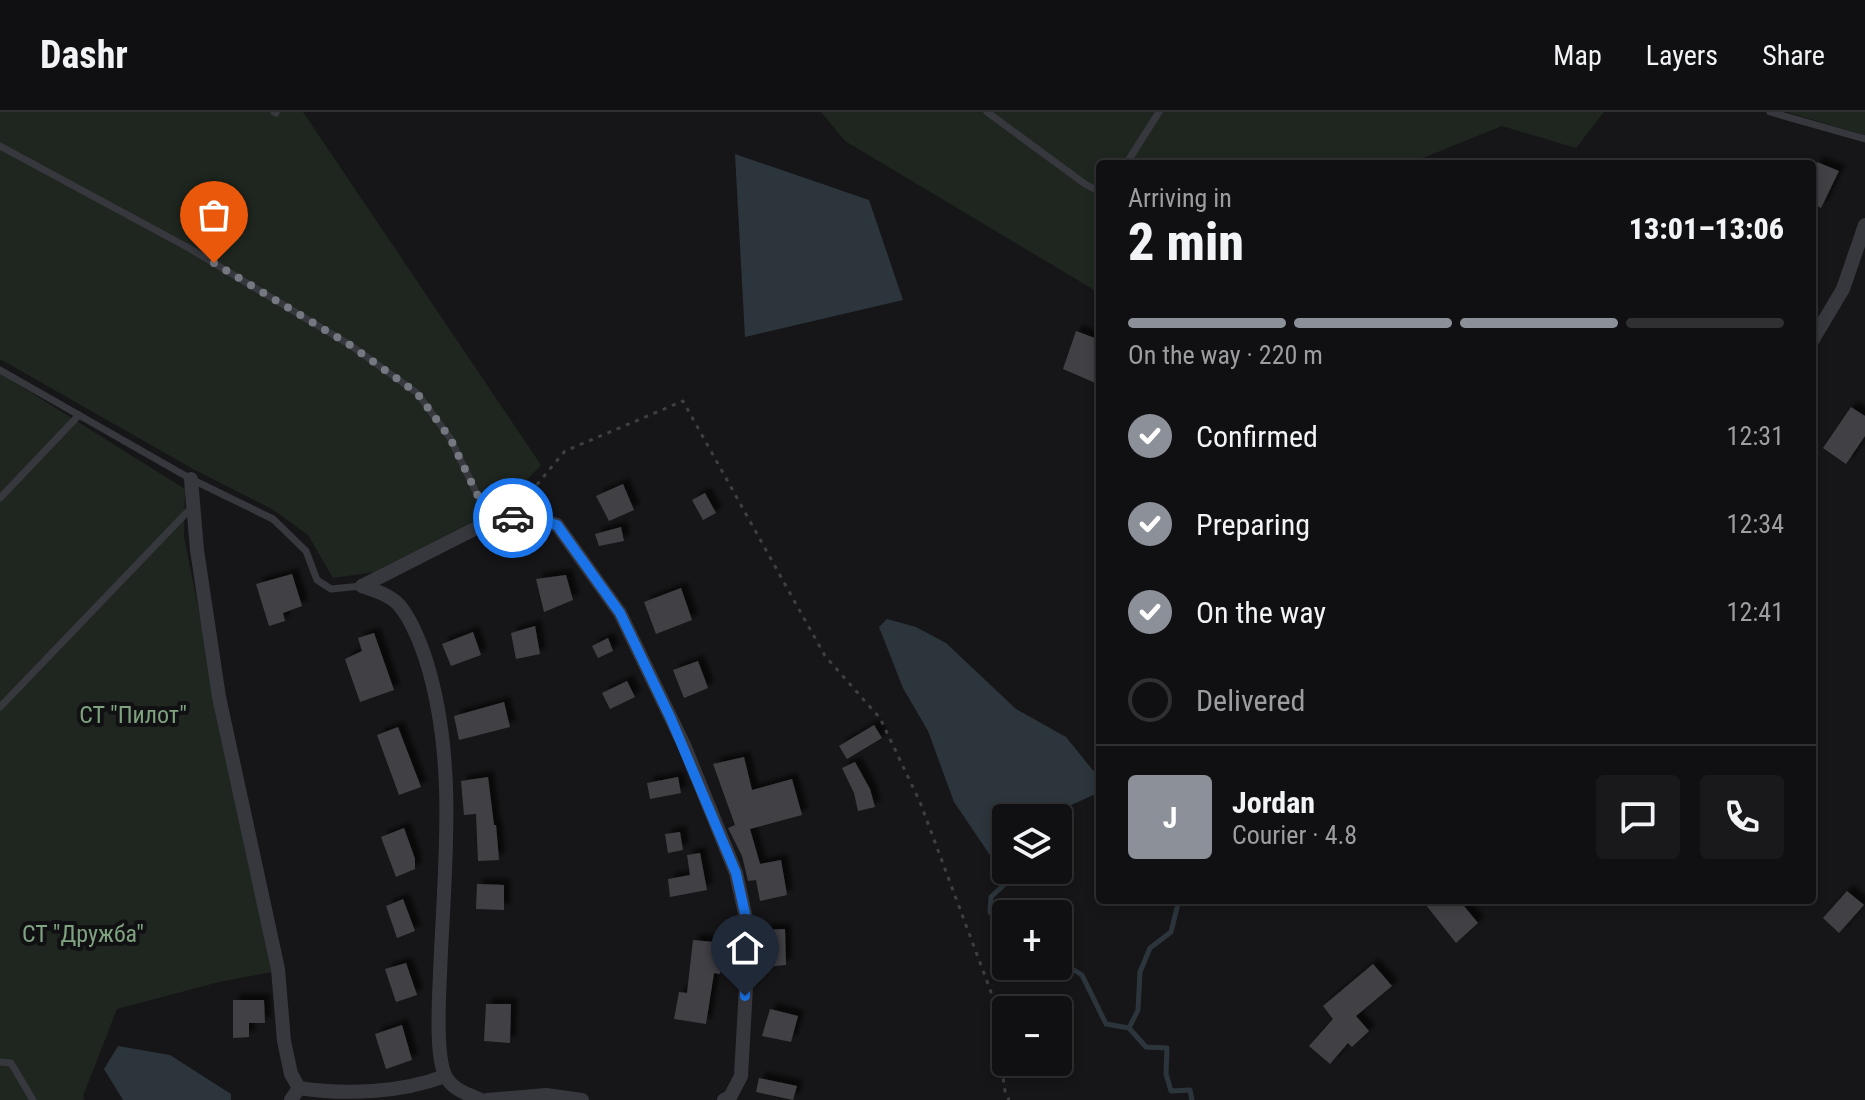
<!DOCTYPE html>
<meta charset="utf-8">
<style>
:root{--surface:#101012;--page:#19191b;--text:#f1f3f6;--muted:#9c9d9f;--line:#303032;--accent:#8c9099}
body{margin:0;font-family:"Roboto Condensed",sans-serif;background:var(--page);color:var(--text);height:100vh;display:flex;flex-direction:column;font-size:30px;white-space:nowrap}
*{box-sizing:border-box;margin:0}
p{font-size:26px;color:var(--muted)}
.icon{flex:none;width:44px;height:44px;fill:none;stroke:currentColor;stroke-width:2;stroke-linecap:round;stroke-linejoin:round}
.map{position:relative;flex:1;overflow:hidden}
.drawer{position:absolute;left:1096px;top:48px;width:720px;height:744px;display:flex;flex-direction:column;background:var(--surface);border-radius:8px;box-shadow:0 4px 12px #0003,0 0 0 2px var(--line)}
.drawer>*{flex:none}
.fabs{position:absolute;left:992px;top:692px;display:grid;gap:16px}
.fabs a{display:grid;place-items:center;width:80px;height:80px;border-radius:8px;background:var(--surface);box-shadow:0 4px 12px #0003,0 0 0 2px var(--line);font-size:40px}
.pin{position:absolute;display:grid;place-items:center;width:68px;height:68px;color:#fff;margin:-82px -34px;border-radius:50% 50% 50% 0;rotate:-45deg;box-shadow:0 0 8px #0007}
.pin .icon{rotate:45deg}
.courier{position:absolute;display:grid;place-items:center;width:80px;height:80px;margin:-40px;border:6px solid #1a73e8;border-radius:50%;background:#fff;color:#222;box-shadow:0 2px 10px #0007}
.summary em{font-style:normal;font-weight:800}
.summary div{display:flex;flex-direction:column-reverse}
.summary{display:flex;align-items:center;justify-content:space-between;height:136px;padding:0 32px}
h1{font-size:52px;font-weight:800;line-height:60px}
.bar{display:grid;grid-template-columns:repeat(4,1fr);gap:12px 8px;align-content:center;height:96px;padding:0 32px}
.bar i{height:10px;border-radius:6px;background:var(--line)}
.bar .on{background:var(--accent)}
.bar p{grid-column:span 4}
.line{display:flex;align-items:center;gap:20px;padding:0 32px;border-top:2px solid var(--line)}
.line div{flex:1}
.round{display:grid;place-items:center;flex:none;width:84px;height:84px;border-radius:8px;background:var(--page)}
ol{padding:0 32px;list-style:none}
li{display:flex;align-items:center;gap:24px;height:88px}
li p{margin-inline-start:auto}
li .icon{padding:8px;border-radius:50%;background:var(--accent);color:#fff;stroke-width:4}
li:last-child{color:var(--muted)}
li i{width:44px;height:44px;border:4px solid var(--line);border-radius:50%}
header{display:flex;align-items:center;gap:48px;box-sizing:border-box;height:112px;padding:0 40px;background:var(--surface);border-bottom:2px solid var(--line)}
header strong{font-size:38px}
nav{display:flex;gap:44px;margin-inline-start:auto;font-size:28px}
.map>svg:first-child{display:block}
</style>
<header>
<strong>Dashr</strong>
<nav><a>Map</a><a>Layers</a><a>Share</a></nav>
</header>
<div class="map">
<svg width="1865" height="988" viewBox="0 0 1865 988">
<defs>
<filter id="shadow"><feDropShadow dx="6" dy="-6" stdDeviation="2" flood-color="#0009"/></filter>
</defs>
<rect width="100%" height="100%" fill="#161618"/>
<g fill="#1e261f">
<path d="M0 0H303L541 353 503 394 374 460 333 466 308 423 272 397 193 357 0 247Z"/>
<path d="M821 0H1604L1576 36 1502 14 1408 52H1100V177L1096 179 845 29Z"/>
<path d="M1786 0H1865V23Z"/>
<path d="M0 261 185 377 184 425 272 860 219 870 117 897 83 984 84 988H0Z"/>
</g>
<g fill="#2c353c">
<path d="M735 42 869 88 903 188 745 225Z"/>
<path d="M887 507 916 515 946 531 1016 597 1066 625 1100 667V680L1069 694 1059 723 1058 706H1006V751L994 749 954 690 928 619 903 576 879 515Z"/>
<path d="M118 934 170 943 231 982V988H123L104 957Z"/>
</g>
<g fill="none" stroke-linecap="round" stroke-linejoin="round">
<g stroke="#2c353c" stroke-width="5">
<path d="M1006 815H1002L990 800 991 785 1008 769 1007 758"/>
<path d="M1058 829 1066 853 1082 863 1106 912 1129 916 1146 935 1167 936 1166 962 1171 979 1190 978 1192 988"/>
<path d="M1129 916 1138 898 1140 860 1150 836 1171 820 1179 788"/>
</g>
</g>
<g fill="#404145" filter="url(#shadow)">
<path d="M1817 50 1839 59 1821 96 1812 91V60Z"/>
<path d="M1076 219 1100 228V273L1063 257Z"/>
<path d="M1851 295 1865 304V324L1846 352 1823 336Z"/>
<path d="M623 372 634 398 609 409 596 384Z"/>
<path d="M705 381 716 401 703 408 692 388Z"/>
<path d="M621 415 624 429 599 434 595 422Z"/>
<path d="M292 462 302 494 283 501 285 509 269 514 256 472Z"/>
<path d="M566 463 573 488 544 500 536 467Z"/>
<path d="M681 476 692 508 656 522 644 490Z"/>
<path d="M535 514 540 542 516 547 511 521Z"/>
<path d="M473 520 481 543 451 554 442 532Z"/>
<path d="M374 521 394 578 360 590 345 547 362 539 358 526Z"/>
<path d="M608 526 613 539 598 546 592 534Z"/>
<path d="M698 549 708 576 684 586 673 558Z"/>
<path d="M627 569 635 585 610 597 602 581Z"/>
<path d="M504 590 510 615 459 628 454 604Z"/>
<path d="M874 613 882 626 847 647 839 634Z"/>
<path d="M398 615 421 675 399 683 377 623Z"/>
<path d="M744 645 752 678 792 667 802 703 750 717 760 752 781 748 787 783 760 789 756 768 748 769 742 744 728 716 735 713 713 652Z"/>
<path d="M855 650 870 677 875 695 858 699 854 681 842 656Z"/>
<path d="M488 665 494 713H496L499 748 478 749 476 702 464 703 461 669Z"/>
<path d="M678 665 681 681 650 687 647 671Z"/>
<path d="M404 716 415 747V757L396 765 381 725Z"/>
<path d="M680 720 683 738 668 741 665 722Z"/>
<path d="M700 741 707 778 670 785 668 767 690 763 687 743Z"/>
<path d="M477 772 504 773V798L476 797Z"/>
<path d="M1847 779 1864 793 1839 821 1823 806Z"/>
<path d="M403 787 415 819 397 826 386 794Z"/>
<path d="M1422 788H1459L1478 811 1456 831Z"/>
<path d="M785 817 786 853 765 855V818Z"/>
<path d="M693 828 724 831 720 862 714 861 706 912 674 907 679 880 687 881Z"/>
<path d="M406 851 417 883 396 890 385 857Z"/>
<path d="M1373 852 1392 874 1356 904 1369 919 1352 935 1348 931 1330 952 1309 934 1333 907 1323 894Z"/>
<path d="M233 888H264L265 911H249V925L233 926Z"/>
<path d="M486 892H511L510 931 484 929Z"/>
<path d="M770 897 798 904 791 930 762 924Z"/>
<path d="M402 913 412 948 386 957 375 922Z"/>
<path d="M759 966 797 974 793 988 756 980Z"/>
</g>
<g fill="none" stroke-linecap="round" stroke-linejoin="round">
<path stroke="#3d3f44" stroke-width="3" stroke-dasharray="4 6" stroke-linecap="butt" d="M524 388 565 339 683 289 825 544 880 606 920 690 991 880 1005 979 1009 988"/>
<g stroke="#37383d" stroke-width="7">
<path d="M274 0 276 1"/>
<path d="M987 0 1085 72 1100 80"/>
<path d="M1770 0 1865 27"/>
<path d="M0 34 187 135 350 233 417 281 450 326 490 409"/>
<path d="M1126 52 1159 0"/>
<path d="M0 258 191 367 273 407 306 439 317 468 331 477 362 474"/>
<path d="M0 386 79 303"/>
<path d="M0 595 192 395"/>
<path d="M0 950 11 951 33 988"/>
</g>
<g stroke="#37383d" stroke-width="14">
<path d="M1812 229 1843 177 1865 113"/>
<path d="M191 367 197 438 219 585 278 857 284 929 291 962 299 976"/>
<path d="M362 474 490 409 527 404 557 413 620 501 684 633 736 761 746 806 747 857 741 964 730 985 724 988"/>
<path d="M362 474C374 478 390 483 399 493 412 508 420 530 426 548 458 650 444 757 440 862 439 885 435 946 446 965 453 978 468 982 481 988"/>
<path d="M291 988 299 976C345 983 401 981 445 964"/>
<path d="M487 988 546 983 582 988"/>
</g>
</g>
<g fill="none" stroke-linecap="round" stroke-linejoin="round">
<path stroke="#757880" stroke-width="8" stroke-dasharray="0 14.4" d="M214 151 350 233 417 281 450 326 490 409 513 406"/>
<path stroke="#1a73e8" stroke-width="10" d="M513 406 527 404 557 413 620 501 671 607 736 761 746 806 745 884"/>
</g>
<g text-anchor="middle" stroke-width="8" stroke-linejoin="round" paint-order="stroke">
<g font-size="24" fill="#7fa381" stroke="#111113">
<text x="133" y="611">СТ "Пилот"</text>
<text x="83" y="830">СТ "Дружба"</text>
</g>
</g>
</svg>
<div class="fabs">
<a><svg class="icon" aria-label="layers" viewBox="0 0 24 24"><path d="M12 4l9 5-9 5-9-5zM3 14l9 5 9-5"/></svg></a>
<a>+</a>
<a>−</a>
</div>
<div class="pin" style="left:214px;top:151px;background:#ea580c"><svg class="icon" aria-label="bag" viewBox="0 0 24 24"><path d="M5 8h14l-1 12H6zM9 8a3 3 0 0 1 6 0"/></svg></div>
<div class="pin" style="left:745px;top:884px;background:#1f2937"><svg class="icon" aria-label="home" viewBox="0 0 24 24"><path d="M3 11l9-7 9 7M6 9v11h12V9"/></svg></div>
<div class="courier" style="left:513px;top:406px"><svg class="icon" aria-label="car" viewBox="0 0 24 24"><path d="M5 17H2v-5l4-1 3-4h7l3 4 3 1v5h-3M9 17h6M6 11h13"/><circle cx="7" cy="17" r="2"/><circle cx="17" cy="17" r="2"/></svg></div>
<section class="drawer">
<div class="summary"><div><h1>2 min</h1><p>Arriving in</p></div><em>13:01–13:06</em></div>
<div class="bar"><i class="on"></i><i class="on"></i><i class="on"></i><i></i><p>On the way · 220 m</p></div>
<ol>
<li><svg class="icon" aria-label="check" viewBox="0 0 24 24"><path d="M5 12l5 5 9-10"/></svg>Confirmed<p>12:31</p></li>
<li><svg class="icon" aria-label="check" viewBox="0 0 24 24"><path d="M5 12l5 5 9-10"/></svg>Preparing<p>12:34</p></li>
<li><svg class="icon" aria-label="check" viewBox="0 0 24 24"><path d="M5 12l5 5 9-10"/></svg>On the way<p>12:41</p></li>
<li><i></i>Delivered</li>
</ol>
<div class="line" style="height:144px"><b class="round" style="background:var(--accent);color:#fff">J</b><div><b>Jordan</b><p>Courier · 4.8</p></div><a class="round"><svg class="icon" aria-label="chat" viewBox="0 0 24 24"><path d="M4 5h16v11H9l-5 4z"/></svg></a><a class="round"><svg class="icon" aria-label="phone" viewBox="0 0 24 24"><path d="M5 4h4l2 5-3 2q2 4 5 5l2-3 5 2v4C11 20 4 13 5 4z"/></svg></a></div>
</section>
</div>
